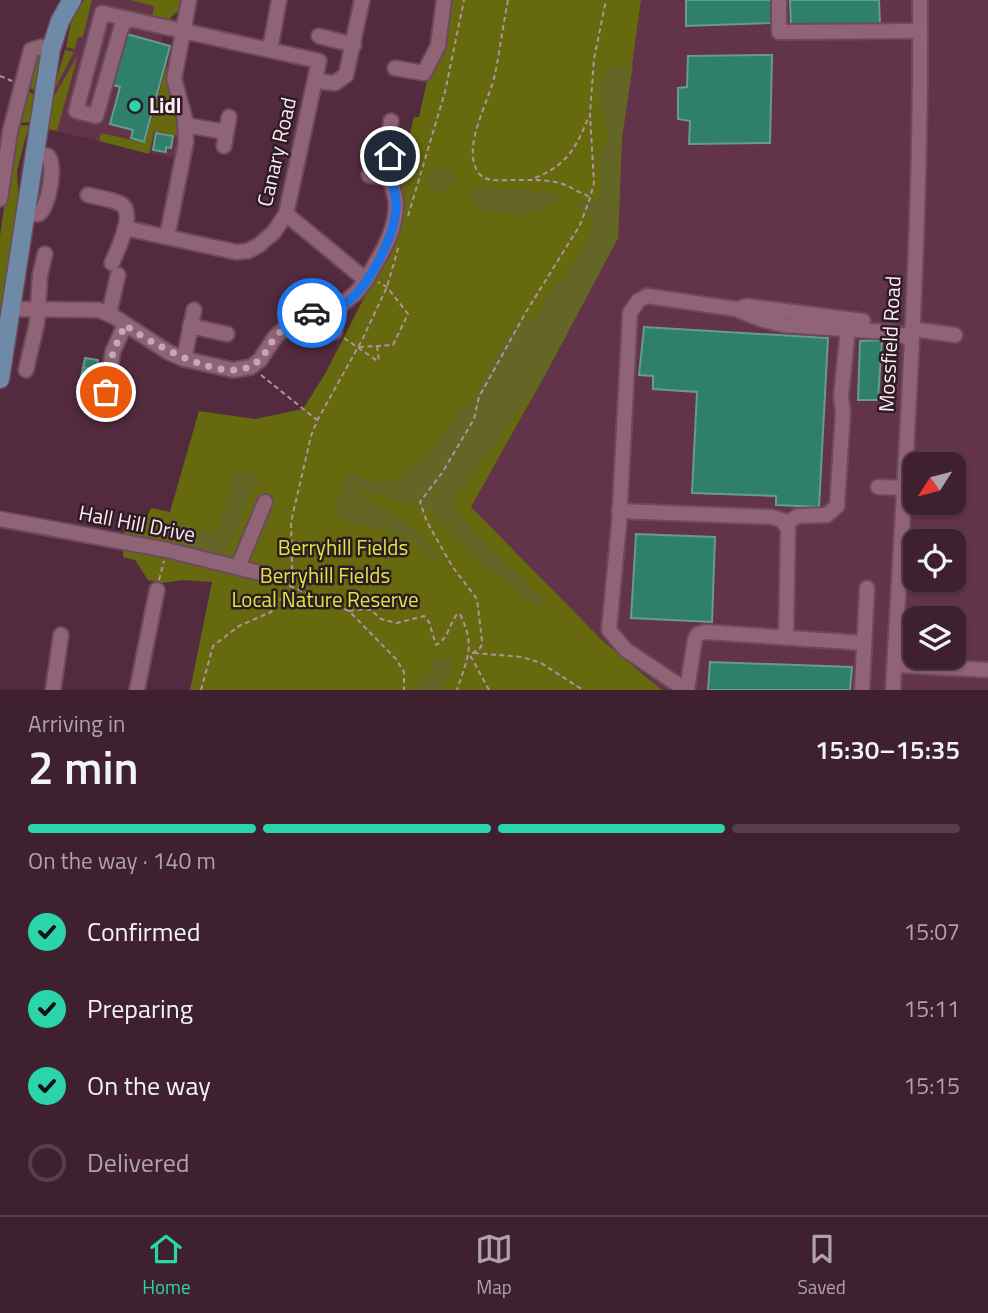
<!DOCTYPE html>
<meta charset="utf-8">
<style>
:root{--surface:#3f202e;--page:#4a2d3a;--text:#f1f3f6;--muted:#ada3aa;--line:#583e4a;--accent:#2ad5ac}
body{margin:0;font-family:"Titillium Web",sans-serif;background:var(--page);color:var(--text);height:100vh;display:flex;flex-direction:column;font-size:26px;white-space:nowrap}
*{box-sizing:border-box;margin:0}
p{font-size:23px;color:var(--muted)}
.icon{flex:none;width:38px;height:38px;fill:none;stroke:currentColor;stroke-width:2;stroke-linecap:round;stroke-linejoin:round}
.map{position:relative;height:690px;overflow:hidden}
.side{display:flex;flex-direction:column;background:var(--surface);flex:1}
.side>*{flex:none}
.needle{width:46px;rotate:234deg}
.controls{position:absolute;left:903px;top:452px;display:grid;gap:14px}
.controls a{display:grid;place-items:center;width:63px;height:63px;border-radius:14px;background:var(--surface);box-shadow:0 2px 5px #0004,0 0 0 2px var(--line);font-size:35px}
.pin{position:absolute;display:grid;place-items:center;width:60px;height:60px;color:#fff;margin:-30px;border:4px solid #fff;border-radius:50%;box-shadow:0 2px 7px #0007}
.courier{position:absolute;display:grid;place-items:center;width:70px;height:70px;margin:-35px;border:5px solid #1a73e8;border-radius:50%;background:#fff;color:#222;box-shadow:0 2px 9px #0007}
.head em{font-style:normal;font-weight:600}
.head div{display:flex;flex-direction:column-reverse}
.head{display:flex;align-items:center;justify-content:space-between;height:119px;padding:0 28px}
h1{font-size:46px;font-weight:600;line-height:52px}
.bar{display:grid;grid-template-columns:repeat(4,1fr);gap:10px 7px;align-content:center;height:84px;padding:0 28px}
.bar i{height:9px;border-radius:5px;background:var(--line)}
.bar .on{background:var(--accent)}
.bar p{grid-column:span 4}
ol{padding:0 28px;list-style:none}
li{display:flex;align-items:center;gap:21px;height:77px}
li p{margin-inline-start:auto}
li .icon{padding:7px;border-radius:50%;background:var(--accent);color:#111;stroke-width:4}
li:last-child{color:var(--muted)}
li i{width:38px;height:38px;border:4px solid var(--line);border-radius:50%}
.menu{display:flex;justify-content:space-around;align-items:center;height:98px;border-top:2px solid var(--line);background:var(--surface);font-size:19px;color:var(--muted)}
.menu a{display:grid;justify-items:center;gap:4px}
.menu .on{color:var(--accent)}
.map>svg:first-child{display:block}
</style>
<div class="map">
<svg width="988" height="690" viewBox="0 0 988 690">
<rect width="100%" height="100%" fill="#542b3e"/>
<g fill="#623349" fill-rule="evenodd">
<path d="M92 0H130L154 6 167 21 161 43 170 46 166 76 177 110 179 136 174 158 46 129 52 95 66 47 75 49 78 36 83 37Z"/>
<path d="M641 0H988V690H662L603 641 471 507 544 377 618 238 622 138ZM915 464H954V502H915ZM915 541H954V579H915ZM915 618H954V656H915Z"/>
</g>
<g fill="#66690d">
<path d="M84 0H92L83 37H78L75 49 66 47 72 19Z"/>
<path d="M130 0H180L179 10 167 21 152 17 154 6Z"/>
<path d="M445 0H641L622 138 618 238 544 377 471 507 603 641 662 690H190L212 582 183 580 162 583 148 580 135 560 123 557 125 519 144 524 151 508 170 512 199 411 255 419 303 409 325 374 371 284 402 210V194L395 172 404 158 414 117H419Z"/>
<path d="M65 50 74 52 53 92Z"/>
<path d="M39 54 41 57 35 91 26 86 36 55Z"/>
<path d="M78 55 57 131 46 129 52 95H55Z"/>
<path d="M167 64C165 92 180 107 179 136L154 131 149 154 99 141 101 133 145 143Z"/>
<path d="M25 90 34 94 30 122 18 123Z"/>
<path d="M29 125 17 170 19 208 0 314V236L16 126Z"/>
</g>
<g fill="#636625">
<path d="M633 65 622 138 618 238 544 377 454 499 456 510 483 541 545 602 537 606 483 565 428 509 362 491 363 499C402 514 413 526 440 557L439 566 420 545 383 529 345 521 337 515C334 500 343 492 345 478L353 474 371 482H390L398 479 429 454 460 410 475 397 506 338 518 321 537 317 549 291 570 269 589 236 593 220 574 203 599 200 601 184 596 159 608 141 598 84 612 67Z"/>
<path d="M445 167 451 171 455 183C446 192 432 197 426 183 430 173 434 169 445 167Z"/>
<path d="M481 186 558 193 561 198 546 208 523 216 480 209 472 201 471 192Z"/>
<path d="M237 471 259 476 226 556 188 547 177 539 178 525 216 533Z"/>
<path d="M436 658 447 659 452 663 450 676 441 690H412L425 680Z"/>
</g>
<g fill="#2e806a" stroke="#659c8a" stroke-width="2">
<path d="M686 0H771V23L686 26Z"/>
<path d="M790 0H879L880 24 791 25Z"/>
<path d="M127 34 170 46 144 142 131 138 133 130 110 124 120 87 113 85Z"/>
<path d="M772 55 770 143 689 144 690 121 678 119V88L687 87 688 56Z"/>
<path d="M156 133 173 136 171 148 166 147V152L153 150Z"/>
<path d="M644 327 828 338 819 507 776 505V496L692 493 697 392 653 389V376L639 375Z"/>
<path d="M882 340 878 400H858L860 341Z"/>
<path d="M85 358 98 360 96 370 83 368Z"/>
<path d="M83 368 96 370 94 380 81 377Z"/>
<path d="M81 379 93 382 91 392 79 390Z"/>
<path d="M636 534 715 537 712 622 631 618Z"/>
<path d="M710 662 852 667 850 690H708Z"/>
</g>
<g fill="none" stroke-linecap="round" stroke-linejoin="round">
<g stroke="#6b4b5b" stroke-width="18">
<g id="minor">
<path d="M779 0V32L920 31"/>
<path d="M319 36 354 45"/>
<path d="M270 50 279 0"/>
<path d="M395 68 424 73 438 46 444 0"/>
<path d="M315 81 335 83 346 75 362 0"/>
<path d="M185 125 226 132"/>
<path d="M224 146 229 117"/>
<path d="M369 175 389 178"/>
<path d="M88 195C98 198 113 199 121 204 136 213 117 251 112 263"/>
<path d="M0 199 10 132 31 50 41 47 51 49"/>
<path d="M25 214H39C49 205 56 166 48 156L35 153"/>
<path d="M125 228 236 252 248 251 259 245 274 232 286 214 319 61 102 13 76 111 96 116 122 25 130 19"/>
<path d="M167 237 186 142 185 119 174 79 189 0"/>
<path d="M366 280C379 257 396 233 396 205 396 194 391 185 389 174 387 166 391 160 391 153 392 139 388 136 391 121"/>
<path d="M12 309 99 310 113 316 168 352 184 359 233 370 251 367 260 360 275 337 285 328 309 314 337 308 356 293 366 280 286 214"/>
<path d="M738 309 747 306 863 321"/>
<path d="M329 310 335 332"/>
<path d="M109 314 118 275"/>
<path d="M190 326 227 334"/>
<path d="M912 329 955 335"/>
<path d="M184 359 194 310"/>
<path d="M26 370 37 323 40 275 45 254"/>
<path d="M106 392 113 351 125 325"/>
<path d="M878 487 904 488"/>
<path d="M619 511 772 517 782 520 788 529 786 638"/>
<path d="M0 519 167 550 264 574"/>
<path d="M785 524 798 516 827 515 837 506 843 412 841 397 848 328"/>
<path d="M238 567 265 502"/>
<path d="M895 665 988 670"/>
<path d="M53 690 61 635"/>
<path d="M137 690 157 590"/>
<path d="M686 690 626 650 609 630 619 524 630 313 638 301 647 296 736 309 760 319 783 325 889 332 902 335 912 340"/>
<path d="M687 690 695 639 698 634 705 632 864 643"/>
<path d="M862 690 867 588"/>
<path d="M893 690C905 460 922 230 920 0"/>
</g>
</g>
<g stroke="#6b4b5b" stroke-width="21">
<path id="major" d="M0 379 51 49 60 21 72 0"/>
</g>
<g stroke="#af93a0" stroke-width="2" stroke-dasharray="5 3.5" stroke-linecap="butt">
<path d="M508 0C503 25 500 50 495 74 490 100 461 147 478 172 485 183 502 180 513 180 535 180 556 178 575 190 580 193 584 193 589 197"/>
<path d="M0 76 12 81"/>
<path d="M535 178C567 165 576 148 589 116"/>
<path d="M408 216 445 92 464 0"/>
<path d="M344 338 379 362"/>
<path d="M377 346 379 361"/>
<path d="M359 347 393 345 408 314 387 287 378 282"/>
<path d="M261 375 317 420"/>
<path d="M274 579 349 611 396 659 404 672V690"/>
<path d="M159 580 164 561"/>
<path d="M349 611 365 609 371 610 381 619 397 623 424 616 429 622 436 645C448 639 449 625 457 614H460C476 647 467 658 457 690"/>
<path d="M474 653 522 657 541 663 583 690"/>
<path d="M201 690 213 646 239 626 271 612 290 587 292 570 291 522 311 436 317 421 362 340 387 287 399 245"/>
<path d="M489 690 470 655 481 647 482 641 477 599 452 566 427 522 420 502 442 473 474 419 479 397 526 312 580 225 590 198 594 183 590 114 594 59 606 0"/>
</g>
<use href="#minor" stroke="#906376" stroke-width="14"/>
<use href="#major" stroke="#6f8aa7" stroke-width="18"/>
</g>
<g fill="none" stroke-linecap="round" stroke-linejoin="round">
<path stroke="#c2a8b4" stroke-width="7" stroke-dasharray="0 12.6" d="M106 392 113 352 125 325C151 343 228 388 257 362 264 356 268 348 273 340 282 328 298 318 312 313"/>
<path stroke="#1a73e8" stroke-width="9" d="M312 313C323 310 333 311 344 304 368 289 397 233 396 204 396 186 386 177 390 156"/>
</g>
<circle fill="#2ad5ac" stroke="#2e1b23" stroke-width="2.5" cx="135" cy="106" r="7"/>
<g text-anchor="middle" stroke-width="5" stroke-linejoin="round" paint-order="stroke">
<g font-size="21" font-weight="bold" fill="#fdecf3" stroke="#2e1b23" text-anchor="start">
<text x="149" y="113">Lidl</text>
</g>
<g font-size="21" fill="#fdecf3" stroke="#2e1b23">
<text transform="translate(277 152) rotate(-77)" y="7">Canary Road</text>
<text transform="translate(890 344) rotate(-87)" y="7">Mossfield Road</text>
<text transform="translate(137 524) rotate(11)" y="7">Hall Hill Drive</text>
</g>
<g font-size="21" fill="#dfe543" stroke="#2e1b23">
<text x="343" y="555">Berryhill Fields</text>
<text x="325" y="583">Berryhill Fields<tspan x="325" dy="24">Local Nature Reserve</tspan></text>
</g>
</g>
</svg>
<div class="controls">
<a><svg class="needle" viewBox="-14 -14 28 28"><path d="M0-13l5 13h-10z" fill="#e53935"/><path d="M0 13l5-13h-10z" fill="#ada3aa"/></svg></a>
<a><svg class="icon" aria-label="locate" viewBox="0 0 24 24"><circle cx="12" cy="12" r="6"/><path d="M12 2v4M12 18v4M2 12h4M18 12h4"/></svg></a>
<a><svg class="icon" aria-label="layers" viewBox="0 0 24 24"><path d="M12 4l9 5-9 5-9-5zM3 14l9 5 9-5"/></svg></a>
</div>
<div class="pin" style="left:106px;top:392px;background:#ea580c"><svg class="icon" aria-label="bag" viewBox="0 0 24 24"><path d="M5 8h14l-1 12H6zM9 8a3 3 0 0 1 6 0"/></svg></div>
<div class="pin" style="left:390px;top:156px;background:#1f2937"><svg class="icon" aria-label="home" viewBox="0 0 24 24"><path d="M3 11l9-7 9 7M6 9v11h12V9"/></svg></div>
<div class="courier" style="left:312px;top:313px"><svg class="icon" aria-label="car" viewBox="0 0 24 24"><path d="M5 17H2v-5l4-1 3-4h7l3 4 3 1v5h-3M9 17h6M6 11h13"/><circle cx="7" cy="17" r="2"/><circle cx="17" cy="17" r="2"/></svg></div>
</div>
<section class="side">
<div class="head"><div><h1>2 min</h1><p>Arriving in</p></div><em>15:30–15:35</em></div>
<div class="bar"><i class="on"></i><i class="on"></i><i class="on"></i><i></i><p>On the way · 140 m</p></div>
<ol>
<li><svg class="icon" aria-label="check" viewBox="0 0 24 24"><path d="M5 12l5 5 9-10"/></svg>Confirmed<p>15:07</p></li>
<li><svg class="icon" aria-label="check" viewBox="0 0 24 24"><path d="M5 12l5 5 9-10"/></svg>Preparing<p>15:11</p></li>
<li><svg class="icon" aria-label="check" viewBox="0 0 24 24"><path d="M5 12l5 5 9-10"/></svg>On the way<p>15:15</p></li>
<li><i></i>Delivered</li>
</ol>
</section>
<nav class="menu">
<a class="on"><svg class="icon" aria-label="home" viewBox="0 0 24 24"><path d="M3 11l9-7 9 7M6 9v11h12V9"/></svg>Home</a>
<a><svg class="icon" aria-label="map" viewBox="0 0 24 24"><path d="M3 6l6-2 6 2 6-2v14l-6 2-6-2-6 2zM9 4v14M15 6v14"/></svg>Map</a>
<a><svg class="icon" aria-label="saved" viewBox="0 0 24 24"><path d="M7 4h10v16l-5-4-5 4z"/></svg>Saved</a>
</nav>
